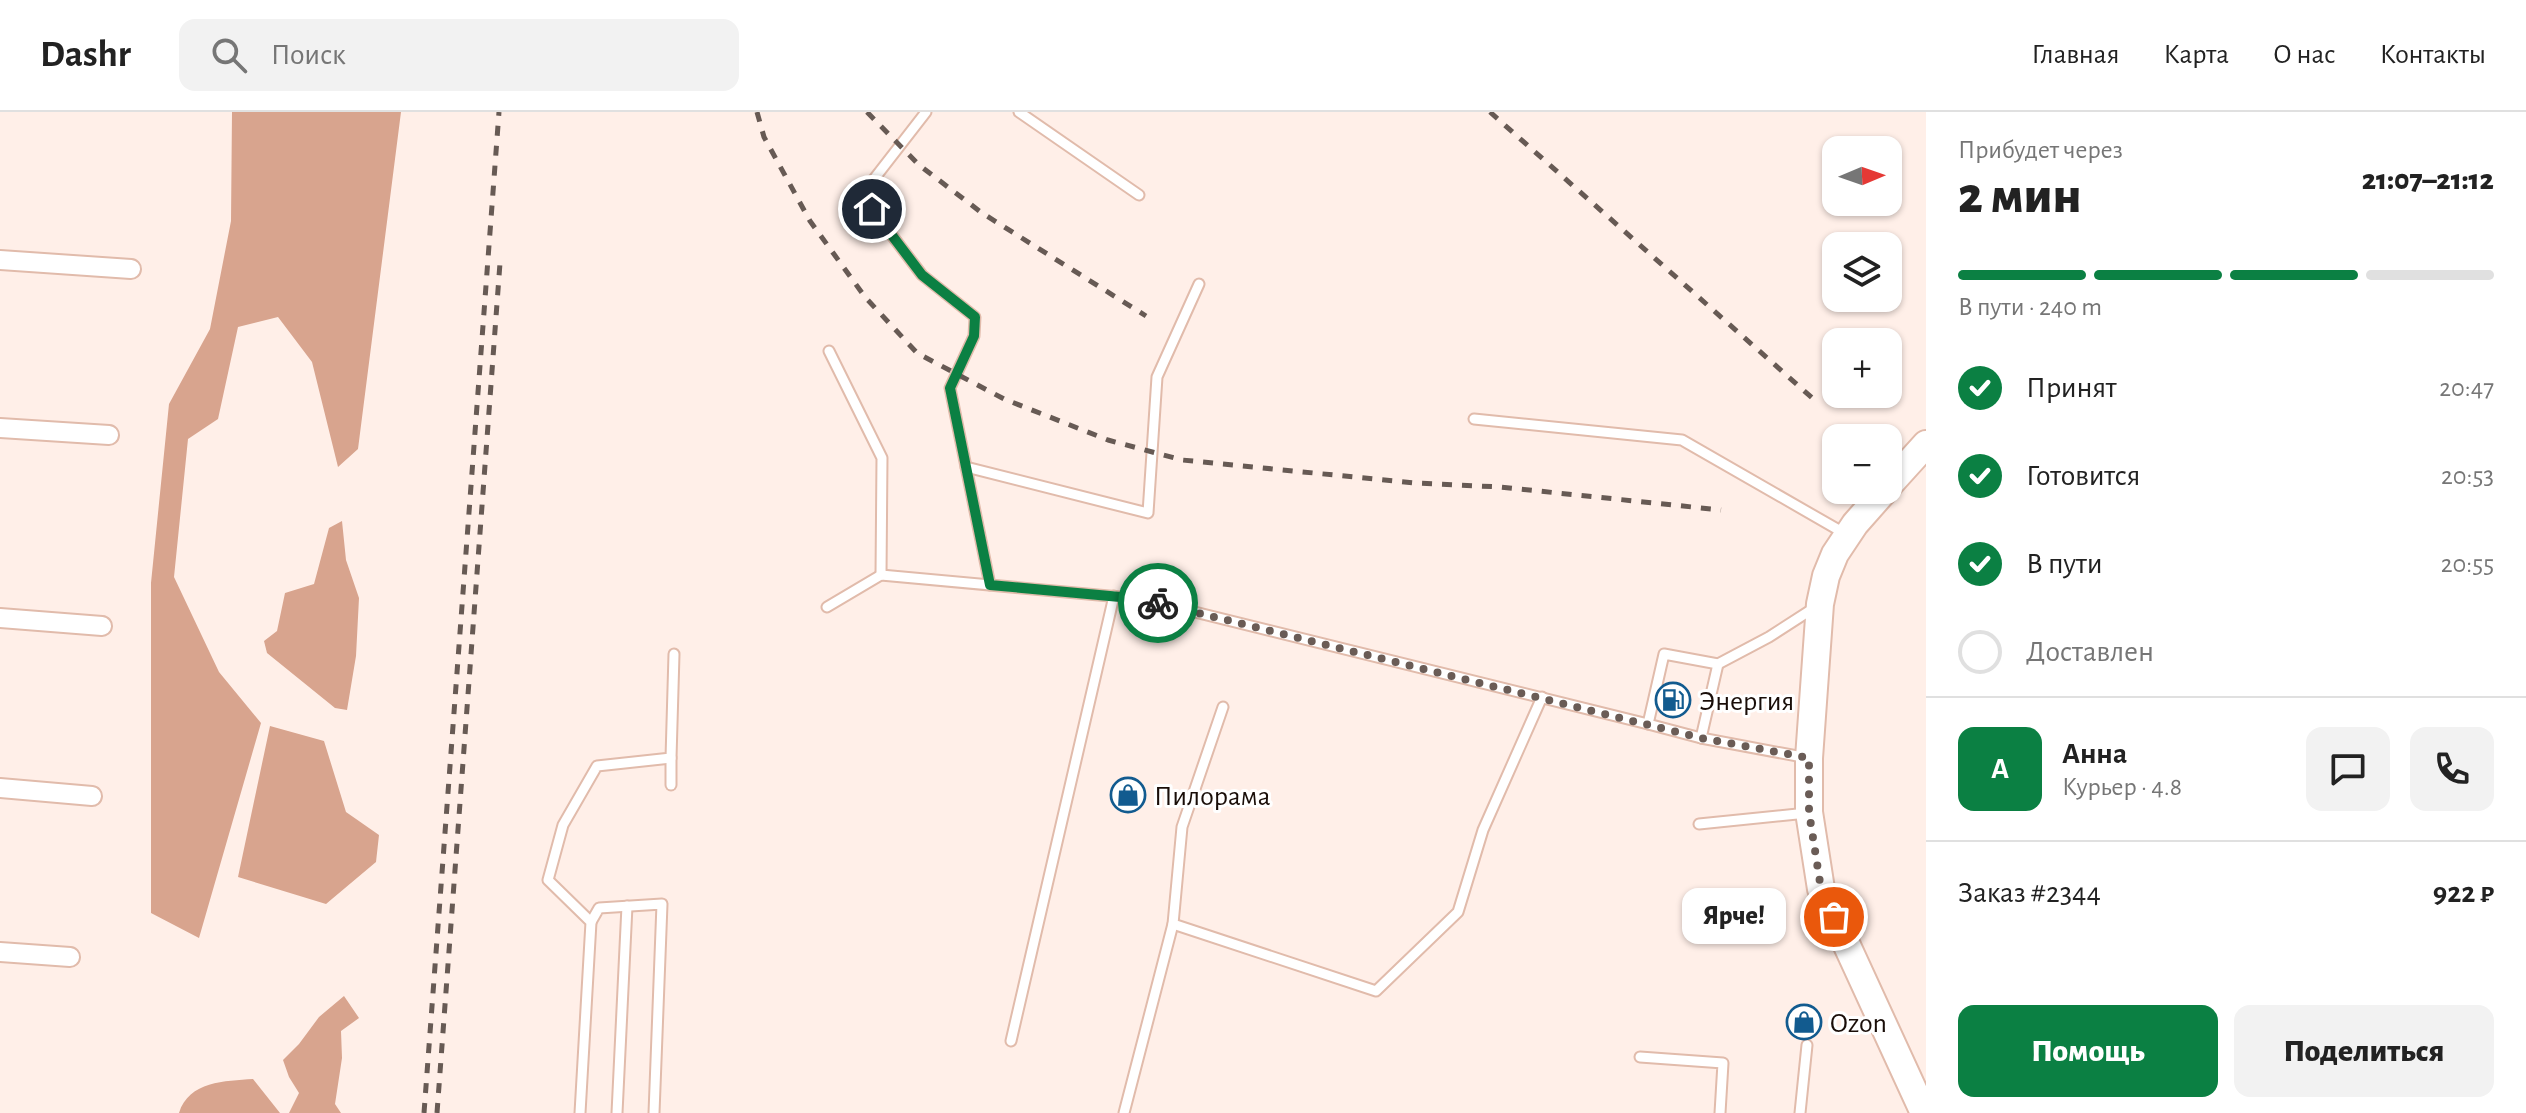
<!DOCTYPE html>
<html lang="ru">
<meta charset="utf-8">
<style>
:root{--surface:#fff;--page:#f2f2f2;--text:#222;--muted:#767676;--line:#e0e0e0;--accent:#0b8043}
body{margin:0;font-family:"Alegreya Sans",sans-serif;background:var(--page);color:var(--text);height:100vh;display:flex;flex-direction:column;font-size:30px;white-space:nowrap}
*{box-sizing:border-box;margin:0}
p{font-size:26px;color:var(--muted)}
.icon{flex:none;width:44px;height:44px;fill:none;stroke:currentColor;stroke-width:2;stroke-linecap:round;stroke-linejoin:round}
.map{position:relative;flex:1;overflow:hidden}
.details{display:flex;flex-direction:column;background:var(--surface);width:600px}
.details>*{flex:none}
.needle{width:52px;rotate:88deg}
.buttons{position:absolute;left:1822px;top:24px;display:grid;gap:16px}
.buttons a{display:grid;place-items:center;width:80px;height:80px;border-radius:16px;background:var(--surface);box-shadow:0 2px 6px #0004;font-size:40px}
.pin{position:absolute;display:grid;place-items:center;width:68px;height:68px;color:#fff;margin:-34px;border:4px solid #fff;border-radius:50%;box-shadow:0 2px 8px #0007}
.courier{position:absolute;display:grid;place-items:center;width:80px;height:80px;margin:-40px;border:6px solid #0b8043;border-radius:50%;background:#fff;color:#222;box-shadow:0 2px 10px #0007}
.bubble{position:absolute;height:56px;border-radius:16px;background:var(--surface);box-shadow:0 2px 6px #0004;font-size:26px;font-weight:800;line-height:56px;text-align:center}
.summary em{font-style:normal;font-weight:800}
.summary div{display:flex;flex-direction:column-reverse}
.summary{display:flex;align-items:center;justify-content:space-between;height:136px;padding:0 32px}
h1{font-size:52px;font-weight:800;line-height:60px}
.bar{display:grid;grid-template-columns:repeat(4,1fr);gap:12px 8px;align-content:center;height:96px;padding:0 32px}
.bar i{height:10px;border-radius:6px;background:var(--line)}
.bar .selected{background:var(--accent)}
.bar p{grid-column:span 4}
.line{display:flex;align-items:center;gap:20px;padding:0 32px;border-top:2px solid var(--line)}
.line div{flex:1}
.round{display:grid;place-items:center;flex:none;width:84px;height:84px;border-radius:16px;background:var(--page)}
ol{padding:0 32px;list-style:none}
li{display:flex;align-items:center;gap:24px;height:88px}
li p{margin-inline-start:auto}
li .icon{padding:8px;border-radius:50%;background:var(--accent);color:#fff;stroke-width:4}
li:last-child{color:var(--muted)}
li i{width:44px;height:44px;border:4px solid var(--line);border-radius:50%}
.action{display:flex;gap:16px;margin-top:auto;padding:16px 32px}
.action a{flex:1;height:92px;border-radius:16px;background:var(--accent);color:#fff;font-size:32px;font-weight:800;line-height:92px;text-align:center}
.action a+a{background:var(--page);color:var(--text)}
header{display:flex;align-items:center;gap:48px;box-sizing:border-box;height:112px;padding:0 40px;background:var(--surface);border-bottom:2px solid var(--line)}
header strong{font-size:38px}
nav{display:flex;gap:44px;margin-inline-start:auto;font-size:28px}
.search{width:560px;height:72px;background:var(--page);display:flex;align-items:center;gap:20px;box-sizing:border-box;padding:0 28px;border-radius:16px;color:var(--muted);font-size:30px}
main{display:flex;flex:1;min-height:0}
.map>svg:first-child{display:block}
</style>
<header>
<strong>Dashr</strong>
<div class="search"><svg class="icon" aria-label="search" viewBox="0 0 24 24"><circle cx="10" cy="10" r="6"/><path d="M15 15l6 6"/></svg>Поиск</div>
<nav><a>Главная</a><a>Карта</a><a>О нас</a><a>Контакты</a></nav>
</header>
<main>
<div class="map">
<svg width="1926" height="1001" viewBox="0 0 1926 1001">
<rect width="100%" height="100%" fill="#ffefe8"/>
<g fill="#d8a48e">
<path d="M232 0H401L358 337 338 355 312 250 278 205 238 215 218 307 188 327 174 465 219 560 261 611 199 826 151 801V471L169 292 210 217 231 109Z"/>
<path d="M342 409 346 448 359 486 356 544 347 598 335 596 267 541 264 529 277 519 285 481 314 472 329 416Z"/>
<path d="M270 614 324 629 346 700 379 723 376 750 326 792 238 765Z"/>
<path d="M344 884 359 906 341 919 342 946 335 992 341 1001H289L299 981 289 965 283 948 299 932 319 905Z"/>
<path d="M253 967 280 1001H179C189 969 225 969 253 967Z"/>
</g>
<g fill="none" stroke-linecap="round" stroke-linejoin="round">
<g stroke="#e1bbab" stroke-width="13">
<g id="service">
<path d="M926 0 874 67 872 97 922 163 975 205 974 224 950 276 990 473"/>
<path d="M1019 0 1139 83"/>
<path d="M829 239 882 346 881 463"/>
<path d="M1474 307 1682 328 1844 421"/>
<path d="M966 355 1148 401 1157 265 1199 172"/>
<path d="M827 495 881 463 1142 487 1648 612"/>
<path d="M1223 595 1182 715 1173 812 1376 879 1458 800 1483 718 1542 585"/>
<path d="M1701 626 1718 552"/>
<path d="M671 646V673"/>
<path d="M1808 646 1701 626 1648 612 1664 542 1718 552 1769 525 1814 496"/>
<path d="M1699 712 1807 701"/>
<path d="M591 810 599 796 662 792 654 1001"/>
<path d="M1011 929 1114 484"/>
<path d="M1640 945 1723 951 1720 1001"/>
<path d="M580 1001 591 810 548 768 563 713 597 654 671 646 674 542"/>
<path d="M617 1001 627 794"/>
<path d="M1124 1001 1173 812"/>
<path d="M1800 1001 1807 933"/>
</g>
</g>
<g stroke="#e1bbab" stroke-width="22">
<g id="minor">
<path d="M0 148 131 157"/>
<path d="M0 316 109 323"/>
<path d="M0 506 102 514"/>
<path d="M0 676 92 684"/>
<path d="M0 840 70 845"/>
</g>
</g>
<g stroke="#e1bbab" stroke-width="30">
<g id="secondary">
<path d="M1888 374 1926 332"/>
<path d="M1885 378 1855 412 1835 442 1826 464 1820 492 1809 646V700L1821 777 1924 1001"/>
</g>
</g>
<use href="#service" stroke="#fff" stroke-width="9"/>
<use href="#minor" stroke="#fff" stroke-width="18"/>
<use href="#secondary" stroke="#fff" stroke-width="26"/>
<g stroke="#675a54" stroke-width="5" stroke-dasharray="10 10" stroke-linecap="butt">
<path d="M757 0 764 25 810 109 865 185 917 241 1004 287 1108 328 1182 348 1415 371 1500 375 1721 398"/>
<path d="M867 0 919 53 982 101 1146 204"/>
<path d="M1490 0 1819 292"/>
<path d="M424 1001 499 0"/>
<path d="M437 1001 500 151"/>
</g>
</g>
<g fill="none" stroke-linecap="round" stroke-linejoin="round">
<path stroke="#6a5c56" stroke-width="8" stroke-dasharray="0 14.4" d="M1158 491 1701 626 1809 646V700L1821 777 1834 805"/>
<path stroke="#0b8043" stroke-width="10" d="M872 97 922 163 975 205 974 224 950 276 990 473 1142 487 1158 491"/>
</g>
<defs>
<g id="fuel-ring" transform="scale(1.8)"><circle r="9.5" fill="#fff" stroke="#125b8f" stroke-width="1.5"/><path d="M-5.5-6h7V0h2V4h1.3V-2.5L3-4.5l.8-.8L6-3V5H2.5V1h-1V6h-7ZM-4.2-4.7v3.2H.2V-4.7Z" fill="#125b8f"/></g>
<g id="shop-ring" transform="scale(1.8)"><circle r="9.5" fill="#fff" stroke="#125b8f" stroke-width="1.5"/><path d="M-5-2.5h2.3a2.7 3.5 0 0 1 5.4 0H5L5.5 6h-11ZM-1.5-2.5h3a1.5 2.3 0 0 0-3 0Z" fill="#125b8f"/></g>
</defs>
<g fill-rule="evenodd">
<use href="#fuel-ring" x="1673" y="588"/>
<use href="#shop-ring" x="1128" y="683"/>
<use href="#shop-ring" x="1804" y="910"/>
</g>
<g text-anchor="middle" stroke-width="6" stroke-linejoin="round" paint-order="stroke">
<g font-size="28" fill="#190d08" stroke="#fff" text-anchor="start">
<text x="1699" y="598">Энергия</text>
<text x="1154" y="693">Пилорама</text>
<text x="1830" y="920">Ozon</text>
</g>
</g>
</svg>
<div class="buttons">
<a><svg class="needle" viewBox="-14 -14 28 28"><path d="M0-13l5 13h-10z" fill="#e53935"/><path d="M0 13l5-13h-10z" fill="#767676"/></svg></a>
<a><svg class="icon" aria-label="layers" viewBox="0 0 24 24"><path d="M12 4l9 5-9 5-9-5zM3 14l9 5 9-5"/></svg></a>
<a>+</a>
<a>−</a>
</div>
<div class="pin" style="left:1834px;top:805px;background:#ea580c"><svg class="icon" aria-label="bag" viewBox="0 0 24 24"><path d="M5 8h14l-1 12H6zM9 8a3 3 0 0 1 6 0"/></svg></div>
<div class="pin" style="left:872px;top:97px;background:#1f2937"><svg class="icon" aria-label="home" viewBox="0 0 24 24"><path d="M3 11l9-7 9 7M6 9v11h12V9"/></svg></div>
<div class="courier" style="left:1158px;top:491px"><svg class="icon" aria-label="bike" viewBox="0 0 24 24"><circle cx="6" cy="16" r="4"/><circle cx="18" cy="16" r="4"/><path d="M6 16l4-8h5l3 8M10 8l3 8H6M13 5h3"/></svg></div>
<div class="bubble" style="left:1682px;top:776px;width:104px">Ярче!</div>
</div>
<section class="details">
<div class="summary"><div><h1>2 мин</h1><p>Прибудет через</p></div><em>21:07–21:12</em></div>
<div class="bar"><i class="selected"></i><i class="selected"></i><i class="selected"></i><i></i><p>В пути · 240 m</p></div>
<ol>
<li><svg class="icon" aria-label="check" viewBox="0 0 24 24"><path d="M5 12l5 5 9-10"/></svg>Принят<p>20:47</p></li>
<li><svg class="icon" aria-label="check" viewBox="0 0 24 24"><path d="M5 12l5 5 9-10"/></svg>Готовится<p>20:53</p></li>
<li><svg class="icon" aria-label="check" viewBox="0 0 24 24"><path d="M5 12l5 5 9-10"/></svg>В пути<p>20:55</p></li>
<li><i></i>Доставлен</li>
</ol>
<div class="line" style="height:144px"><b class="round" style="background:var(--accent);color:#fff">А</b><div><b>Анна</b><p>Курьер · 4.8</p></div><a class="round"><svg class="icon" aria-label="chat" viewBox="0 0 24 24"><path d="M4 5h16v11H9l-5 4z"/></svg></a><a class="round"><svg class="icon" aria-label="phone" viewBox="0 0 24 24"><path d="M5 4h4l2 5-3 2q2 4 5 5l2-3 5 2v4C11 20 4 13 5 4z"/></svg></a></div>
<div class="line" style="height:104px"><div>Заказ #2344</div><b>922 ₽</b></div>
<div class="action"><a>Помощь</a><a>Поделиться</a></div>
</section>
</main>
